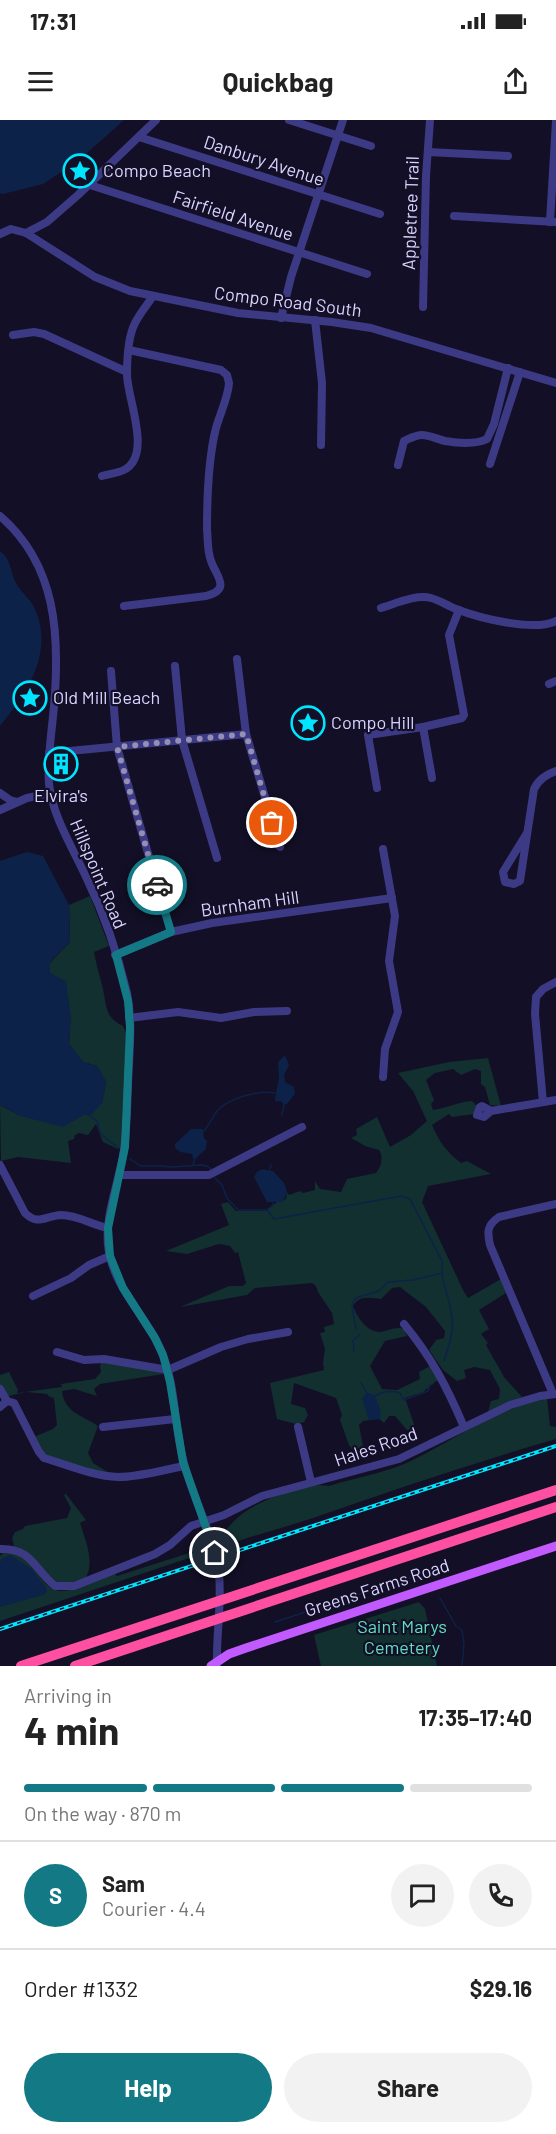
<!DOCTYPE html>
<meta charset="utf-8">
<style>
:root{--surface:#fff;--page:#f2f2f2;--text:#222;--muted:#767676;--line:#e0e0e0;--accent:#137a85}
body{margin:0;font-family:Barlow,sans-serif;background:var(--page);color:var(--text);height:100vh;display:flex;flex-direction:column;font-size:22px;white-space:nowrap}
*{box-sizing:border-box;margin:0}
p{font-size:20px;color:var(--muted)}
.icon{flex:none;width:33px;height:33px;fill:none;stroke:currentColor;stroke-width:2;stroke-linecap:round;stroke-linejoin:round}
.map{position:relative;height:1546px;overflow:hidden}
.details{display:flex;flex-direction:column;background:var(--surface);flex:1}
.details>*{flex:none}
.pin{position:absolute;display:grid;place-items:center;width:51px;height:51px;color:#fff;margin:-26px;border:3px solid #fff;border-radius:50%;box-shadow:0 2px 6px #0007}
.courier{position:absolute;display:grid;place-items:center;width:60px;height:60px;margin:-30px;border:4px solid #137a85;border-radius:50%;background:#fff;color:#222;box-shadow:0 2px 8px #0007}
.summary em{font-style:normal;font-weight:700}
.summary div{display:flex;flex-direction:column-reverse}
.summary{display:flex;align-items:center;justify-content:space-between;height:102px;padding:0 24px}
h1{font-size:39px;font-weight:700;line-height:45px}
.bar{display:grid;grid-template-columns:repeat(4,1fr);gap:9px 6px;align-content:center;height:72px;padding:0 24px}
.bar i{height:8px;border-radius:4px;background:var(--line)}
.bar .active{background:var(--accent)}
.bar p{grid-column:span 4}
.line{display:flex;align-items:center;gap:15px;padding:0 24px;border-top:2px solid var(--line)}
.line div{flex:1}
.round{display:grid;place-items:center;flex:none;width:63px;height:63px;border-radius:32px;background:var(--page)}
.action{display:flex;gap:12px;margin-top:auto;padding:12px 24px}
.action a{flex:1;height:69px;border-radius:36px;background:var(--accent);color:#fff;font-size:24px;font-weight:700;line-height:69px;text-align:center}
.action a+a{background:var(--page);color:var(--text)}
.status{display:flex;justify-content:space-between;align-items:center;height:42px;padding:0 30px;background:var(--surface);direction:ltr}
.status svg{height:16px;fill:currentColor}
header{display:flex;justify-content:space-between;align-items:center;height:78px;padding:0 24px;background:var(--surface);font-size:27px;font-weight:700}
.map>svg:first-child{display:block}
</style>
<div class="status"><b>17:31</b><svg viewBox="0 0 49 12"><path d="M0 12V9h3v3zM5 12V6h3v6zM10 12V3h3v9zM15 12V0h3v12zM26 1h20v11H26zM47 4h2v5h-2z"/></svg></div>
<header><svg class="icon" aria-label="menu" viewBox="0 0 24 24"><path d="M4 6h16M4 12h16M4 18h16"/></svg>Quickbag<svg class="icon" aria-label="share" viewBox="0 0 24 24"><path d="M12 15V3M7 8l5-5 5 5M5 13v7h14v-7"/></svg></header>
<div class="map">
<svg width="556" height="1546" viewBox="0 0 556 1546">
<rect width="100%" height="100%" fill="#130f26"/>
<g fill="#12302f">
<path d="M90 776 109 826 94 832C96 843 99 854 102 865 107 883 103 897 123 906L126 913 121 1027 118 1029 103 1022 96 1004 88 1015 79 1013 75 1015 74 1019 68 1021 71 1043 18 1037 1 1041 0 985 21 996 102 983 106 962 97 946 83 942 69 924C71 901 71 867 50 853V843L70 822 69 785Z"/>
<path d="M488 938 501 986 490 985 485 967 481 964V951L475 949 461 955 453 949 435 953 426 960 434 980 431 984 433 990C447 988 458 982 472 981L478 987 474 994 452 997 449 994 432 1005C439 1021 446 1032 461 1043L467 1041 491 1054 428 1066 422 1082 463 1170 468 1178 501 1159 506 1173 479 1190 489 1209 481 1214 488 1223 486 1225 504 1257 522 1277 488 1292 491 1281 499 1279 500 1269 490 1250 474 1247 464 1250 466 1258 457 1261 443 1250 429 1230 436 1220 444 1218 445 1211 426 1187 400 1167 392 1168 381 1179C371 1178 359 1175 353 1186 357 1197 367 1212 380 1212 389 1211 395 1206 404 1209L407 1216 385 1221 370 1246 382 1269 397 1270 420 1259 419 1252 432 1245 439 1259 423 1272 405 1278 414 1304 413 1308 407 1310 395 1296H389L384 1303 379 1299 363 1301 359 1305 364 1331 355 1333 349 1325 340 1300 342 1295 336 1278 294 1263 291 1284 305 1288 308 1295 304 1302 296 1304 277 1299 270 1263 324 1250 323 1243 325 1229 320 1213 325 1212 324 1207 334 1204 332 1193 318 1172 316 1166 312 1163 255 1168 247 1175 180 1187 229 1166H243L246 1163 238 1132 235 1133 230 1126 219 1124 187 1134 166 1131 229 1105 221 1084 228 1082 236 1091H266L277 1082 286 1079 287 1072 289 1075 300 1071 303 1073 315 1070V1061L320 1069 341 1072 347 1059 376 1053C381 1046 384 1038 379 1030L365 1026 351 1018 357 1015 356 1009 377 997 390 1027 411 1015 427 1001 413 971 398 953 449 942Z"/>
<path d="M102 1241 148 1248 164 1254 100 1264 94 1269 97 1276 74 1269 62 1271C64 1293 84 1296 98 1306L88 1333 93 1343 111 1354 94 1351 44 1335 34 1317 53 1309 57 1305 54 1278 50 1277 47 1274 26 1272 0 1278V1255L9 1252 18 1270 17 1273 62 1267 61 1264 95 1259 101 1252 100 1246Z"/>
<path d="M547 1278 550 1306 556 1307V1319C473 1343 392 1370 310 1399 280 1409 248 1416 219 1429L216 1421C224 1412 232 1402 242 1394 260 1380 307 1361 329 1366 357 1357 387 1353 413 1340 458 1318 497 1288 547 1278Z"/>
<path d="M66 1374 86 1400 80 1403C85 1419 95 1442 86 1457L67 1464H55C44 1451 31 1430 14 1426L12 1418 15 1412 23 1409 25 1406 67 1398 71 1388 64 1375Z"/>
<path d="M208 1427 210 1431 0 1501V1436L3 1433C35 1428 37 1471 61 1471 73 1471 102 1458 114 1453L117 1456Z"/>
<path d="M419 1482 425 1489 437 1546H321L314 1515Z"/>
</g>
<g fill="#0c2248">
<path d="M0 0H124L77 42 43 64 3 74 0 73Z"/>
<path d="M0 431C11 438 10 452 16 463 20 471 28 477 33 485 56 530 28 572 0 606Z"/>
<path d="M27 732 43 736 69 785 70 822 50 842V853L66 861 71 898 69 924 83 942 97 946 106 962 102 983 91 995H84L63 1007 21 996 0 985V741Z"/>
<path d="M285 935 289 945 284 955 285 962 294 967 295 974 286 985 280 981 276 982 275 979 279 958 278 942Z"/>
<path d="M191 1009H203L204 1018 207 1021 206 1029 196 1038H193L192 1034 180 1032 175 1028V1024Z"/>
<path d="M262 1049 273 1051 284 1063 287 1072 283 1082H267L254 1057 257 1052Z"/>
<path d="M367 1272 375 1276 381 1292 380 1299 369 1300 362 1279Z"/>
<path d="M10 1435 32 1449 47 1469 46 1474 0 1487V1445L1 1439Z"/>
</g>
<g fill="none" stroke-linecap="round" stroke-linejoin="round">
<g stroke="#0c2248" stroke-width="1.5">
<path d="M89 995 98 1002C97 1015 108 1020 118 1027"/>
<path d="M282 995 284 984"/>
<path d="M204 1011C209 1005 212 998 217 991 228 978 259 970 275 973"/>
<path d="M130 1039 140 1046H162L171 1047 202 1045 207 1046 211 1049"/>
<path d="M193 1045 195 1038"/>
<path d="M270 1049 271 1045"/>
<path d="M215 1058 222 1065 227 1078 238 1090H267L274 1099 401 1076 410 1079 442 1141V1153L413 1160 388 1162 379 1171 359 1177 354 1180 352 1186 356 1209"/>
<path d="M268 1089 273 1085V1083"/>
<path d="M442 1153C444 1169 451 1183 452 1199 454 1213 448 1228 444 1241"/>
<path d="M354 1231 353 1220 360 1215"/>
<path d="M361 1263 366 1272"/>
<path d="M375 1276C383 1271 390 1270 400 1273L404 1280 428 1271 430 1264"/>
<path d="M440 1478 456 1506 462 1510 464 1524 462 1546"/>
<path d="M275 1502 413 1457 419 1460"/>
</g>
<g stroke="#3d3a85" stroke-width="8">
<path d="M289 0 371 26"/>
<path d="M139 17 380 94"/>
<path d="M428 32 508 36"/>
<path d="M90 65 367 154"/>
<path d="M454 96 556 102"/>
<path d="M550 102 556 1"/>
<path d="M26 113 47 102 78 75 156 0"/>
<path d="M0 114 11 109 26 113 95 157 130 171 238 193 332 202 371 208 556 263"/>
<path d="M423 187 426 56 430 0"/>
<path d="M281 198 291 157 343 0"/>
<path d="M315 200 322 263 321 325"/>
<path d="M13 215 34 212 44 214 127 252"/>
<path d="M490 344 520 252"/>
<path d="M398 345 404 321C409 319 415 315 422 315 429 315 437 319 445 321 457 323 475 325 487 319L494 304 508 248"/>
<path d="M102 356C109 354 118 353 124 350 153 335 127 279 127 254 127 238 128 217 135 203 140 193 147 185 153 176"/>
<path d="M0 396C57 445 60 516 54 586 52 611 47 638 49 664 53 698 73 728 87 759 104 794 118 835 127 873 133 903 129 934 128 964 127 988 127 1013 123 1036 118 1065 105 1096 108 1125 112 1169 150 1198 164 1238 176 1270 174 1306 183 1339 191 1376 216 1419 219 1454 222 1484 216 1515 217 1545"/>
<path d="M124 486 206 476C232 469 216 456 211 441 207 430 208 419 207 409 207 376 208 343 215 312 219 295 228 279 229 263L227 255 221 250 129 230"/>
<path d="M381 488C395 484 416 474 431 478 439 480 448 486 456 489 479 498 534 512 556 501"/>
<path d="M237 539 246 614 280 727"/>
<path d="M175 546 182 620 217 738"/>
<path d="M111 551 117 627 171 812"/>
<path d="M549 564 556 561"/>
<path d="M423 607 432 658"/>
<path d="M49 633 246 614"/>
<path d="M377 668 368 615 423 607 462 598 464 595 449 515 459 490"/>
<path d="M0 673 10 680 17 682"/>
<path d="M0 690 27 678 51 673"/>
<path d="M527 713 503 752 505 762 514 764 520 761 534 669C539 659 546 655 556 651"/>
<path d="M383 729 395 796 389 841 398 892 385 929 383 957"/>
<path d="M115 835 171 812 212 803 392 778"/>
<path d="M129 898 178 892 221 898 254 892 287 891"/>
<path d="M543 982 535 894 536 877 543 869 556 862"/>
<path d="M491 991 484 997 477 995 480 987 482 986 491 991 556 980"/>
<path d="M0 1045 25 1093C38 1106 45 1096 61 1095 78 1095 92 1105 108 1108"/>
<path d="M120 1055H209L302 1007"/>
<path d="M33 1176 71 1158 89 1145 110 1136"/>
<path d="M404 1204C432 1238 447 1267 464 1307"/>
<path d="M57 1232 84 1240 104 1239 168 1250 221 1227 248 1219 288 1212"/>
<path d="M0 1269 7 1281"/>
<path d="M553 1274 490 1125C487 1112 487 1105 499 1097L556 1084"/>
<path d="M7 1281 14 1283 39 1332 44 1338C68 1345 93 1356 118 1357 140 1357 163 1350 184 1346"/>
<path d="M0 1287 7 1281"/>
<path d="M103 1307 175 1299"/>
<path d="M298 1307 311 1362"/>
<path d="M0 1429C32 1428 34 1449 55 1466H74L155 1434 170 1425 191 1406 224 1395 262 1376 399 1339 510 1285 540 1276 556 1274"/>
</g>
<path stroke="#c25bff" stroke-width="9" d="M211 1546 229 1534 246 1528 556 1426"/>
<g stroke="#ff4fa3" stroke-width="10">
<path d="M21 1546 556 1370"/>
<path d="M75 1546 556 1387"/>
</g>
<g stroke="#00e5ff" stroke-width="4">
<path id="rail" d="M0 1509 556 1326"/>
</g>
<use href="#rail" stroke="#130f26" stroke-width="1.5" stroke-dasharray="4.5" stroke-linecap="butt"/>
</g>
<g fill="none" stroke-linecap="round" stroke-linejoin="round">
<path stroke="#948fb3" stroke-width="6" stroke-dasharray="0 10.8" d="M157 765 117 627 246 614 272 703"/>
<path stroke="#137a85" stroke-width="8" d="M157 765 171 812 116 835 128 881 130 907 125 1027 108 1108 110 1136 123 1168 155 1218 163 1235 170 1262 183 1342 215 1433"/>
</g>
<defs>
<g id="sight-ring" transform="scale(1.725)"><circle r="9.5" fill="#130f26" stroke="#00e5ff" stroke-width="1.5"/><path d="M0-6L1.8-2.2L6-1.7L2.9 1.2L3.7 5.4L0 3.3L-3.7 5.4L-2.9 1.2L-6-1.7L-1.8-2.2Z" fill="#00e5ff"/></g>
<g id="building-ring" transform="scale(1.725)"><circle r="9.5" fill="#130f26" stroke="#00e5ff" stroke-width="1.5"/><path d="M-4-6H4V6H1V3H-1V6H-4ZM-2.5-4.3h1.7v1.8h-1.7ZM.8-4.3h1.7v1.8H.8ZM-2.5-1h1.7V.8h-1.7ZM.8-1h1.7V.8H.8Z" fill="#00e5ff"/></g>
</defs>
<g fill-rule="evenodd">
<use href="#sight-ring" x="80" y="51"/>
<use href="#sight-ring" x="30" y="578"/>
<use href="#sight-ring" x="308" y="603"/>
<use href="#building-ring" x="61" y="644"/>
</g>
<g text-anchor="middle" stroke-width="4.5" stroke-linejoin="round" paint-order="stroke">
<g font-size="18" fill="#d9d4ff" stroke="#130f26">
<text transform="translate(264 41) rotate(18)" y="6">Danbury Avenue</text>
<text transform="translate(411 93) rotate(-88)" y="6">Appletree Trail</text>
<text transform="translate(233 96) rotate(18)" y="6">Fairfield Avenue</text>
<text transform="translate(288 182) rotate(7)" y="6">Compo Road South</text>
<text transform="translate(98 754) rotate(67)" y="6">Hillspoint Road</text>
<text transform="translate(250 784) rotate(-8)" y="6">Burnham Hill</text>
<text transform="translate(376 1327) rotate(-19)" y="6">Hales Road</text>
<text transform="translate(377 1468) rotate(-18)" y="6">Greens Farms Road</text>
</g>
<g font-size="18" fill="#d9d4ff" stroke="#130f26" text-anchor="start">
<text x="103" y="57">Compo Beach</text>
<text x="53" y="584">Old Mill Beach</text>
<text x="331" y="609">Compo Hill</text>
<text x="61" y="682" text-anchor="middle">Elvira's</text>
</g>
<g font-size="18" fill="#5fe0c0" stroke="#130f26">
<text x="402" y="1513">Saint Marys<tspan x="402" dy="21">Cemetery</tspan></text>
</g>
</g>
</svg>
<div class="pin" style="left:272px;top:703px;background:#ea580c"><svg class="icon" aria-label="bag" viewBox="0 0 24 24"><path d="M5 8h14l-1 12H6zM9 8a3 3 0 0 1 6 0"/></svg></div>
<div class="pin" style="left:215px;top:1433px;background:#1f2937"><svg class="icon" aria-label="home" viewBox="0 0 24 24"><path d="M3 11l9-7 9 7M6 9v11h12V9"/></svg></div>
<div class="courier" style="left:157px;top:765px"><svg class="icon" aria-label="car" viewBox="0 0 24 24"><path d="M5 17H2v-5l4-1 3-4h7l3 4 3 1v5h-3M9 17h6M6 11h13"/><circle cx="7" cy="17" r="2"/><circle cx="17" cy="17" r="2"/></svg></div>
</div>
<section class="details">
<div class="summary"><div><h1>4 min</h1><p>Arriving in</p></div><em>17:35–17:40</em></div>
<div class="bar"><i class="active"></i><i class="active"></i><i class="active"></i><i></i><p>On the way · 870 m</p></div>
<div class="line" style="height:108px"><b class="round" style="background:var(--accent);color:#fff">S</b><div><b>Sam</b><p>Courier · 4.4</p></div><a class="round"><svg class="icon" aria-label="chat" viewBox="0 0 24 24"><path d="M4 5h16v11H9l-5 4z"/></svg></a><a class="round"><svg class="icon" aria-label="phone" viewBox="0 0 24 24"><path d="M5 4h4l2 5-3 2q2 4 5 5l2-3 5 2v4C11 20 4 13 5 4z"/></svg></a></div>
<div class="line" style="height:78px"><div>Order #1332</div><b>$29.16</b></div>
<div class="action"><a>Help</a><a>Share</a></div>
</section>
